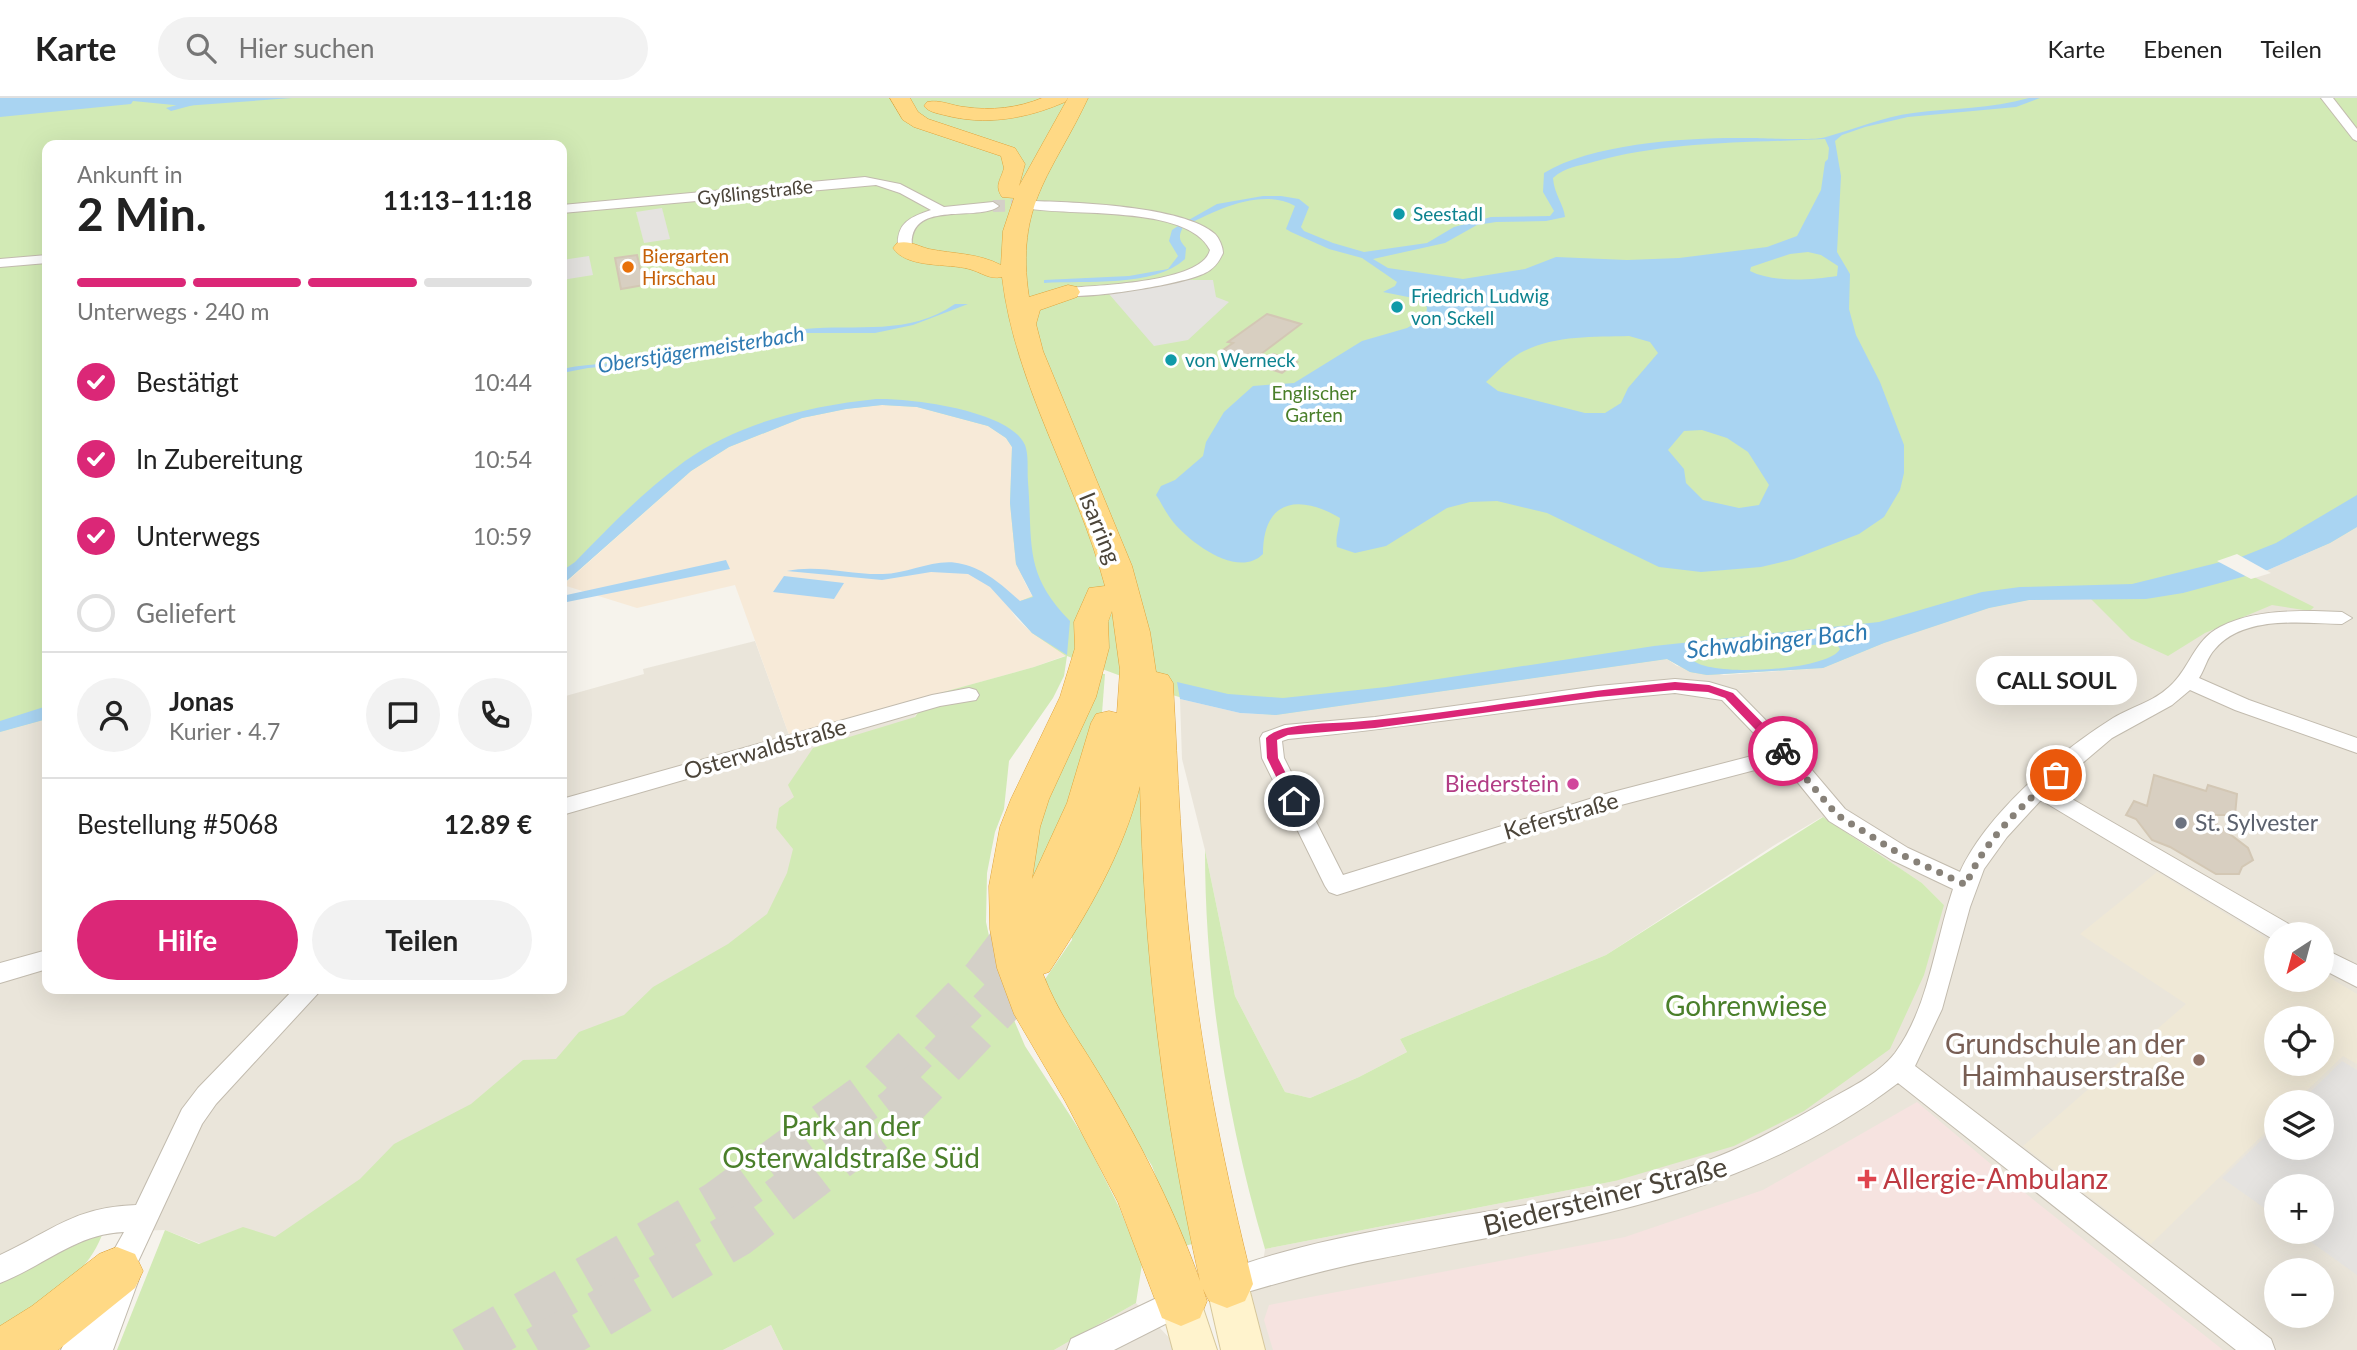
<!DOCTYPE html>
<html lang="de">
<meta charset="utf-8">
<style>
:root{--surface:#fff;--page:#f2f2f2;--text:#222;--muted:#767676;--line:#e0e0e0;--accent:#db2777}
body{margin:0;font-family:Lato,sans-serif;background:var(--page);color:var(--text);height:100vh;display:flex;flex-direction:column;font-size:26px;white-space:nowrap}
*{box-sizing:border-box;margin:0}
p{font-size:23px;color:var(--muted)}
.icon{flex:none;width:38px;height:38px;fill:none;stroke:currentColor;stroke-width:2;stroke-linecap:round;stroke-linejoin:round}
.map{position:relative;flex:1;overflow:hidden}
.panel{position:absolute;left:42px;top:42px;width:525px;height:854px;display:flex;flex-direction:column;background:var(--surface);border-radius:14px;box-shadow:0 7px 28px #0002}
.panel>*{flex:none}
.needle{width:46px;rotate:216deg}
.buttons{position:absolute;left:2264px;top:824px;display:grid;gap:14px}
.buttons a{display:grid;place-items:center;width:70px;height:70px;border-radius:50%;background:var(--surface);box-shadow:0 7px 28px #0002;font-size:35px}
.pin{position:absolute;display:grid;place-items:center;width:60px;height:60px;color:#fff;margin:-30px;border:4px solid #fff;border-radius:50%;box-shadow:0 2px 7px #0007}
.courier{position:absolute;display:grid;place-items:center;width:70px;height:70px;margin:-35px;border:5px solid #db2777;border-radius:50%;background:#fff;color:#222;box-shadow:0 2px 9px #0007}
.bubble{position:absolute;height:49px;border-radius:24px;background:var(--surface);box-shadow:0 7px 28px #0002;font-size:23px;font-weight:700;line-height:49px;text-align:center}
.headline em{font-style:normal;font-weight:700}
.headline div{display:flex;flex-direction:column-reverse}
.headline{display:flex;align-items:center;justify-content:space-between;height:119px;padding:0 35px}
h1{font-size:46px;font-weight:700;line-height:52px}
.bar{display:grid;grid-template-columns:repeat(4,1fr);gap:10px 7px;align-content:center;height:84px;padding:0 35px}
.bar i{height:9px;border-radius:5px;background:var(--line)}
.bar .current{background:var(--accent)}
.bar p{grid-column:span 4}
.line{display:flex;align-items:center;gap:18px;padding:0 35px;border-top:2px solid var(--line)}
.line div{flex:1}
.round{display:grid;place-items:center;flex:none;width:74px;height:74px;border-radius:37px;background:var(--page)}
ol{padding:0 35px;list-style:none}
li{display:flex;align-items:center;gap:21px;height:77px}
li p{margin-inline-start:auto}
li .icon{padding:7px;border-radius:50%;background:var(--accent);color:#fff;stroke-width:4}
li:last-child{color:var(--muted)}
li i{width:38px;height:38px;border:4px solid var(--line);border-radius:50%}
.cta{display:flex;gap:14px;margin-top:auto;padding:14px 35px}
.cta a{flex:1;height:80px;border-radius:42px;background:var(--accent);color:#fff;font-size:28px;font-weight:700;line-height:80px;text-align:center}
.cta a+a{background:var(--page);color:var(--text)}
header{display:flex;align-items:center;gap:42px;box-sizing:border-box;height:98px;padding:0 35px;background:var(--surface);border-bottom:2px solid var(--line)}
header strong{font-size:33px}
nav{display:flex;gap:38px;margin-inline-start:auto;font-size:24px}
.search{width:490px;height:63px;background:var(--page);display:flex;align-items:center;gap:18px;box-sizing:border-box;padding:0 24px;border-radius:38px;color:var(--muted);font-size:26px}
.map>svg:first-child{display:block}
</style>
<header>
<strong>Karte</strong>
<div class="search"><svg class="icon" aria-label="search" viewBox="0 0 24 24"><circle cx="10" cy="10" r="6"/><path d="M15 15l6 6"/></svg>Hier suchen</div>
<nav><a>Karte</a><a>Ebenen</a><a>Teilen</a></nav>
</header>
<div class="map">
<svg width="2357" height="1252" viewBox="0 0 2357 1252">
<rect width="100%" height="100%" fill="#f6f3ec"/>
<g fill="#eae5da" fill-rule="evenodd">
<path d="M2357 429V1252H1257L1247 1205 1252 1193 1260 1186 1265 1151 1615 1083 1944 807 1922 785 1822 719 1773 748 1606 857 1400 941 1407 954 1359 979 1310 1000 1285 994 1235 898 1205 752 1182 661 1180 601 1240 615 1276 617 1667 561 1677 568 1724 577 1823 570 1884 545 1989 510 2029 502 2090 500 2235 483 2268 472 2330 445ZM2277 836H2322V882H2277ZM2277 920H2322V966H2277ZM2277 1004H2322V1050H2277ZM2277 1088H2322V1134H2277ZM2277 1172H2322V1218H2277Z"/>
<path d="M755 543 789 637 929 598 736 879 247 1164 165 1132 103 1134 0 1181V634L47 621V891H562V599L644 576 643 571Z"/>
<path d="M1136 1205 1176 1247 1178 1252H1054Z"/>
<path d="M771 1227 783 1252H723Z"/>
</g>
<path fill="#f7ead8" d="M882 307 917 309 988 328 1006 340 1012 349 1010 405 1014 432 1024 483 1033 499 1008 508 1017 521 1032 535 1067 557 1034 569 789 637 735 487 637 510 563 487 691 373 729 349 802 320 846 311Z"/>
<path fill="#efe8d6" fill-rule="evenodd" d="M2157 774 2277 847V882H2322V875L2357 896V966L2343 958 2295 1004H2277V1023L2151 1146 2023 1048 2186 906 2080 836ZM2277 920H2322V966H2277Z"/>
<path fill="#f6e3e0" d="M1917 1004 2035 1103 2223 1252H1273L1264 1222 1269 1207 1625 1139 1763 1092Z"/>
<g fill="#d2eab5">
<path d="M117 0H2357V429L2330 445 2252 478 2314 509 2310 513 2272 507 2205 535 2168 558 2131 541 2090 500 2029 502 1989 510 1884 545 1823 570 1707 577 1690 574 1667 561 1276 617C1223 614 1177 600 1127 581L1117 640 1121 578 1067 558 1064 578 1053 600 1009 663 1004 711 995 734 987 775 986 824 1000 889 1025 948 1084 1039 1119 1109 1142 1166 1136 1205 1054 1252H783L771 1227 723 1252H117L165 1132 199 1146 243 1129 275 1139 360 1081 394 1046 471 1006 523 962 556 961 579 934 624 917 653 889 728 846 767 816 787 775 793 751 776 730 779 710 794 699 788 687 813 650 915 619 929 598 1034 569 1066 558 1032 535 1008 508 1033 498 1016 466 1010 405 1012 349 1006 340 988 328 917 309 882 307 846 311 802 320 729 349 691 373 562 487V47H47V621L0 634V17Z"/>
<path d="M1097 576H1105L1102 615 1097 642 1026 799 1033 728Z"/>
<path d="M1145 671 1202 1143 1182 1149 1152 1068 1041 887 1072 842 1071 831Z"/>
<path d="M1823 719 1922 785 1944 807 1924 877 1890 951 1804 1013 1734 1048 1615 1083 1265 1151C1227 1021 1205 887 1205 752L1235 898 1285 994 1310 1000 1359 979 1407 954 1400 941 1606 857Z"/>
<path d="M103 1134C88 1180 36 1209 0 1238V1181L83 1140Z"/>
</g>
<g fill="#e5e3e0">
<path d="M662 110 670 141 644 145 636 114Z"/>
<path d="M589 158 593 177 562 182V162Z"/>
<path d="M1185 182H1213L1216 199 1229 204 1188 242 1154 248 1109 196Z"/>
<path d="M2342 963 2357 972V1177L2297 1134H2322V1088H2277V1119L2222 1080 2277 1027V1050H2322V1004H2300Z"/>
</g>
<g fill="#a9d4f2" fill-rule="evenodd">
<path d="M0 0H292L184 8 133 3 131 6 0 19Z"/>
<path d="M2029 0H2040L2016 9 1908 19 1865 29 1842 37 1835 43 1841 78 1837 154 1850 176 1849 211 1856 237 1880 284 1904 347V375L1900 392 1884 419 1859 436 1794 461 1761 469 1701 474 1659 469 1547 415 1497 403 1470 404 1447 410 1386 448 1355 455 1337 449C1335 439 1339 431 1340 420 1298 395 1263 402 1263 456 1238 481 1191 445 1174 425 1167 417 1162 406 1156 397L1161 388 1175 382 1203 358 1206 344 1224 314 1253 288 1294 285 1362 243 1407 230 1426 219 1427 209 1418 201 1383 194 1395 188 1397 184 1362 160 1329 151 1291 134 1286 131 1295 108C1261 89 1214 113 1183 129 1178 139 1179 142 1186 150L1185 161C1154 190 1085 182 1044 185V182L1129 178 1168 171 1178 158 1169 143 1172 132 1178 128 1217 106 1263 98H1281L1299 101 1309 109 1301 129 1304 133 1333 145 1364 154 1427 145 1454 129 1491 119 1550 118 1554 113 1543 94 1544 75C1594 44 1694 39 1752 40 1767 40 1814 43 1826 39 1855 31 1883 19 1913 15 1952 10 1991 11 2029 0ZM1825 41 1829 50 1828 61 1825 64 1821 92 1797 138 1767 149 1679 160 1627 162 1556 159 1525 171 1463 181 1388 170 1373 161 1445 145 1477 127 1496 124 1546 123 1565 119C1564 107 1554 96 1553 80 1565 69 1578 68 1593 64 1668 43 1747 45 1825 41ZM1808 154 1821 157 1838 168 1837 178C1811 182 1774 185 1750 173L1751 169 1790 156ZM1629 238 1650 244 1658 255 1628 290 1621 305 1605 315H1585L1498 293 1486 284C1496 275 1508 262 1520 255 1554 237 1592 239 1629 238ZM1702 332 1727 340 1748 354 1769 387 1759 407 1739 410 1703 402 1686 385 1684 371 1668 352 1684 333Z"/>
<path d="M955 206H968L913 227 875 235H805L667 263 588 270 562 275V271C597 263 633 267 668 260 713 252 759 235 805 231 857 226 909 238 955 206Z"/>
<path d="M876 301C909 300 1010 312 1025 347 1029 358 1027 372 1028 384 1033 446 1023 475 1070 523L1067 557 1032 535 990 489 968 476 931 474 882 482 787 473C818 466 851 477 883 476 909 476 936 459 962 466 985 471 1003 488 1020 503L1033 499 1016 466 1010 405 1012 349 1006 340 988 328 917 309 882 307 846 311 802 320 729 349 691 373 562 487V473L575 464C609 429 645 392 685 363 740 324 810 308 876 301Z"/>
<path d="M2357 397V429L2330 445 2268 472 2183 495 2146 501 2029 502 1989 510 1884 545 1823 570 1707 577 1690 574 1667 561 1276 617 1240 615 1180 601 1177 584 1228 596 1283 600 1386 589 1654 548 1879 524 1982 494 2020 489 2132 486 2241 459 2276 445ZM1836 545 1840 551C1829 573 1706 580 1692 561L1695 557Z"/>
<path d="M726 462 730 471 562 505V498Z"/>
<path d="M784 478 844 485 834 501 773 494Z"/>
<path d="M47 608V621L0 634V623Z"/>
</g>
<path fill="#f6f3ec" d="M2237 456 2271 475 2251 481 2217 463Z"/>
<g fill="none" stroke-linecap="round" stroke-linejoin="round">
<path fill="#a9d4f2" fill-rule="evenodd" d="M202 0 212 2 171 13 166 10Z"/>
</g>
<g fill="#d8cfc1" stroke="#d3c7b4" stroke-width="2">
<path d="M637 157 644 187 621 191 615 160Z"/>
<path d="M1267 216 1301 226 1253 262 1223 252 1233 245 1228 244Z"/>
<path d="M1273 256 1297 264 1282 275 1258 267Z"/>
<path d="M2154 677 2206 693 2208 687 2237 696 2235 717H2205L2248 750 2253 762 2242 769 2239 776H2216L2170 749 2152 742 2136 721 2126 717 2134 703 2147 708Z"/>
</g>
<g fill="none" stroke-linecap="round" stroke-linejoin="round">
<path stroke="#d4d0c8" stroke-width="12" stroke-dasharray="12 6" stroke-linecap="butt" d="M993 108 1031 107"/>
<g stroke="#d4d0c8" stroke-width="47" stroke-dasharray="47 24" stroke-linecap="butt">
<path d="M464 1252 717 1107 874 993 985 881 1026 827"/>
<path d="M538 1252 736 1136 899 1011 1006 898 1034 862"/>
</g>
<g stroke="#c2bbae" stroke-width="2">
<g id="minor">
<path d="M2321 0H2333L2357 31V43L2353 41Z"/>
<path d="M865 79 900 86 944 109 993 104 999 108C978 125 907 100 912 150L905 154 898 150C896 125 910 119 931 112L900 95 876 87 562 115V107Z"/>
<path d="M1031 103C1073 104 1184 108 1215 136 1219 140 1223 149 1223 155 1219 164 1214 171 1205 175 1184 186 1085 202 1063 197V191L1068 190C1098 187 1202 185 1210 152 1187 106 1070 119 1026 110V104Z"/>
<path d="M47 157V165L0 169V161Z"/>
<path d="M2314 513 2342 514 2352 520 2342 526C2302 525 2244 517 2215 551 2207 559 2205 571 2199 580L2249 602 2357 640V655L2235 612 2190 592 2172 607 2112 640 2053 690 2294 829 2297 836H2277L2276 843 2041 702 2007 739 1984 771 1970 809 1942 911 1915 968 2271 1241 2275 1252H2236L1898 985C1742 1104 1568 1123 1383 1160 1329 1170 1277 1185 1224 1201L1213 1197 1209 1187 1213 1177C1369 1117 1541 1119 1698 1066 1742 1051 1781 1029 1821 1006 1846 992 1877 978 1895 955 1929 909 1935 844 1953 791L1892 762 1829 723 1782 665 1621 707 1337 797 1329 794 1325 788 1262 660 1260 640 1263 635 1285 627 1375 619 1598 588 1675 581 1709 584 1736 592 1795 652 1845 711 1908 750 1960 774C1986 716 2060 653 2113 620 2131 609 2153 604 2169 589 2190 571 2193 543 2220 529 2248 514 2283 513 2314 513ZM1675 595 1722 602 1771 653 1609 695 1343 777 1284 660 1282 643 1288 641C1418 629 1546 606 1675 595Z"/>
<path d="M969 590 976 592 979 597 976 602 940 608 562 717V701L932 597Z"/>
<path d="M2322 850 2357 867V889L2322 871Z"/>
<path d="M47 852V871L0 885V865Z"/>
<path d="M294 891H322L216 1006 202 1026 136 1168 140 1178 113 1252H61L86 1196 97 1192 104 1195 106 1190 99 1179 124 1134C75 1136 44 1168 0 1185V1157C52 1133 74 1109 136 1107L182 1011 198 990Z"/>
<path d="M1184 1187 1195 1191 1199 1201 1195 1211 1114 1252H1067L1071 1241Z"/>
</g>
</g>
<g stroke="#d6c79b" stroke-width="2">
<g id="secondary">
<path d="M1227 1166 1242 1172 1248 1186 1265 1252H1221L1206 1186 1212 1172Z"/>
<path d="M1181 1183 1196 1189 1217 1252H1173L1160 1203 1166 1189Z"/>
</g>
</g>
<g stroke="#e0a43c" stroke-width="1">
<g id="trunk">
<path d="M890 0H910L918 14 928 21 1015 50 1025 66 1019 88 1068 0H1088C1052 77 1015 106 1029 199L1068 187 1077 189 1080 194 1077 199 1040 212 1036 226 1043 253 1132 468 1150 534 1156 574 1168 577 1173 585C1178 675 1181 766 1191 856 1203 968 1226 1077 1253 1186L1245 1203 1227 1210 1209 1203 1203 1191 1207 1203 1200 1220 1181 1228 1162 1220 1118 1104 1065 1003 1014 916 997 870 990 831 989 788 1000 729 1011 701 1060 599 1075 550 1074 524 1089 490 1105 488C1077 383 1015 288 1002 179 989 182 981 174 969 171 948 165 907 171 893 150L897 145C910 142 917 148 929 151 954 156 978 155 1001 167L1003 133 1014 100 1002 99C994 87 1001 82 1004 70L1001 58 914 29 903 22ZM1112 513 1120 572 1117 615 1109 613 1096 616 1091 625 1067 705 1032 781 1040 729 1049 701 1096 599 1109 550 1108 524ZM1140 688C1144 856 1163 1019 1200 1183 1174 1110 1138 1040 1098 974 1077 939 1058 915 1043 876L1049 874C1087 817 1123 755 1140 688Z"/>
<path d="M1042 0H1068L1065 4C1026 21 985 28 944 17 936 15 929 14 924 8L927 4C940 1 952 8 965 9 991 13 1018 10 1042 0Z"/>
<path d="M117 1149 135 1156 143 1173 135 1190 58 1252H0V1228L32 1208 99 1156Z"/>
</g>
</g>
<use href="#minor" fill="#fff" fill-rule="evenodd"/>
<use href="#secondary" fill="#fff3cd" fill-rule="evenodd"/>
<use href="#trunk" fill="#ffd985" fill-rule="evenodd"/>
</g>
<path fill="#db2777" d="M1675 584 1709 587 1733 595 1787 650V656H1779L1725 600 1708 594 1675 592 1598 599 1375 630 1288 637 1277 642 1278 660 1300 703 1294 707 1288 703 1267 660 1266 640C1282 624 1329 626 1353 624 1460 615 1567 594 1675 584Z"/>
<g fill="none" stroke-linecap="round" stroke-linejoin="round">
<path stroke="#878178" stroke-width="7" stroke-dasharray="0 12.6" d="M1783 653 1837 717 1900 756 1966 787C1984 742 2021 709 2056 677"/>
</g>
<g fill="#0f9aa8" stroke="#fff" stroke-width="2.5">
<circle cx="1399" cy="116" r="7"/>
<circle cx="1397" cy="209" r="7"/>
<circle cx="1171" cy="262" r="7"/>
</g>
<circle fill="#e8710a" stroke="#fff" stroke-width="2.5" cx="628" cy="169" r="7"/>
<circle fill="#d1479c" stroke="#fff" stroke-width="2.5" cx="1573" cy="686" r="7"/>
<circle fill="#6b7280" stroke="#fff" stroke-width="2.5" cx="2181" cy="725" r="7"/>
<circle fill="#8d6e63" stroke="#fff" stroke-width="2.5" cx="2199" cy="962" r="7"/>
<path fill="#e0444e" stroke="#fff" stroke-width="2.5" d="M1863.5 1070.5h7v7h7v7h-7v7h-7v-7h-7v-7h7z"/>
<g text-anchor="middle" stroke-width="7" stroke-linejoin="round" paint-order="stroke">
<g font-size="19" fill="#4b4439" stroke="#fff">
<text transform="translate(755 94) rotate(-6)" y="7">Gyßlingstraße</text>
</g>
<g font-size="19" fill="#0d838f" stroke="#fff" text-anchor="start">
<text x="1413" y="123">Seestadl</text>
<text x="1411" y="205">Friedrich Ludwig<tspan x="1411" dy="22">von Sckell</tspan></text>
<text x="1185" y="269">von Werneck</text>
</g>
<g font-size="19" fill="#c56008" stroke="#fff" text-anchor="start">
<text x="642" y="165">Biergarten<tspan x="642" dy="22">Hirschau</tspan></text>
</g>
<g font-size="19" fill="#4a7f2a" stroke="#fff">
<text x="1314" y="302">Englischer<tspan x="1314" dy="22">Garten</tspan></text>
</g>
<g font-size="21" font-style="italic" fill="#2e7ab2" stroke="#fff">
<text transform="translate(701 252) rotate(-9)" y="7">Oberstjägermeisterbach</text>
</g>
<g font-size="23" fill="#4b4439" stroke="#fff">
<text transform="translate(1100 430) rotate(68)" y="8">Isarring</text>
<text transform="translate(765 651) rotate(-16)" y="8">Osterwaldstraße</text>
<text transform="translate(1561 718) rotate(-16)" y="8">Keferstraße</text>
</g>
<g font-size="23" fill="#b23c85" stroke="#fff" text-anchor="end">
<text x="1559" y="694">Biederstein</text>
</g>
<g font-size="23" fill="#5b616d" stroke="#fff" text-anchor="start">
<text x="2195" y="733">St. Sylvester</text>
</g>
<g font-size="24" font-style="italic" fill="#2e7ab2" stroke="#fff">
<text transform="translate(1777 543) rotate(-6)" y="8">Schwabinger Bach</text>
</g>
<g font-size="28" fill="#4a7f2a" stroke="#fff">
<text x="1746" y="918">Gohrenwiese</text>
<text x="851" y="1038">Park an der<tspan x="851" dy="32">Osterwaldstraße Süd</tspan></text>
</g>
<g font-size="28" fill="#785e54" stroke="#fff" text-anchor="end">
<text x="2185" y="956">Grundschule an der<tspan x="2185" dy="32">Haimhauserstraße</tspan></text>
</g>
<g font-size="28" fill="#be3a42" stroke="#fff" text-anchor="start">
<text x="1883" y="1091">Allergie-Ambulanz</text>
</g>
<g font-size="28" fill="#4b4439" stroke="#fff">
<text transform="translate(1605 1098) rotate(-14)" y="10">Biedersteiner Straße</text>
</g>
</g>
</svg>
<div class="buttons">
<a><svg class="needle" viewBox="-14 -14 28 28"><path d="M0-13l5 13h-10z" fill="#e53935"/><path d="M0 13l5-13h-10z" fill="#767676"/></svg></a>
<a><svg class="icon" aria-label="locate" viewBox="0 0 24 24"><circle cx="12" cy="12" r="6"/><path d="M12 2v4M12 18v4M2 12h4M18 12h4"/></svg></a>
<a><svg class="icon" aria-label="layers" viewBox="0 0 24 24"><path d="M12 4l9 5-9 5-9-5zM3 14l9 5 9-5"/></svg></a>
<a>+</a>
<a>−</a>
</div>
<div class="pin" style="left:2056px;top:677px;background:#ea580c"><svg class="icon" aria-label="bag" viewBox="0 0 24 24"><path d="M5 8h14l-1 12H6zM9 8a3 3 0 0 1 6 0"/></svg></div>
<div class="pin" style="left:1294px;top:703px;background:#1f2937"><svg class="icon" aria-label="home" viewBox="0 0 24 24"><path d="M3 11l9-7 9 7M6 9v11h12V9"/></svg></div>
<div class="courier" style="left:1783px;top:653px"><svg class="icon" aria-label="bike" viewBox="0 0 24 24"><circle cx="6" cy="16" r="4"/><circle cx="18" cy="16" r="4"/><path d="M6 16l4-8h5l3 8M10 8l3 8H6M13 5h3"/></svg></div>
<div class="bubble" style="left:1976px;top:558px;width:161px">CALL SOUL</div>
<section class="panel">
<div class="headline"><div><h1>2 Min.</h1><p>Ankunft in</p></div><em>11:13–11:18</em></div>
<div class="bar"><i class="current"></i><i class="current"></i><i class="current"></i><i></i><p>Unterwegs · 240 m</p></div>
<ol>
<li><svg class="icon" aria-label="check" viewBox="0 0 24 24"><path d="M5 12l5 5 9-10"/></svg>Bestätigt<p>10:44</p></li>
<li><svg class="icon" aria-label="check" viewBox="0 0 24 24"><path d="M5 12l5 5 9-10"/></svg>In Zubereitung<p>10:54</p></li>
<li><svg class="icon" aria-label="check" viewBox="0 0 24 24"><path d="M5 12l5 5 9-10"/></svg>Unterwegs<p>10:59</p></li>
<li><i></i>Geliefert</li>
</ol>
<div class="line" style="height:126px"><a class="round"><svg class="icon" aria-label="person" viewBox="0 0 24 24"><circle cx="12" cy="8" r="4"/><path d="M4 21q1-7 8-7t8 7"/></svg></a><div><b>Jonas</b><p>Kurier · 4.7</p></div><a class="round"><svg class="icon" aria-label="chat" viewBox="0 0 24 24"><path d="M4 5h16v11H9l-5 4z"/></svg></a><a class="round"><svg class="icon" aria-label="phone" viewBox="0 0 24 24"><path d="M5 4h4l2 5-3 2q2 4 5 5l2-3 5 2v4C11 20 4 13 5 4z"/></svg></a></div>
<div class="line" style="height:91px"><div>Bestellung #5068</div><b>12.89 €</b></div>
<div class="cta"><a>Hilfe</a><a>Teilen</a></div>
</section>
</div>
